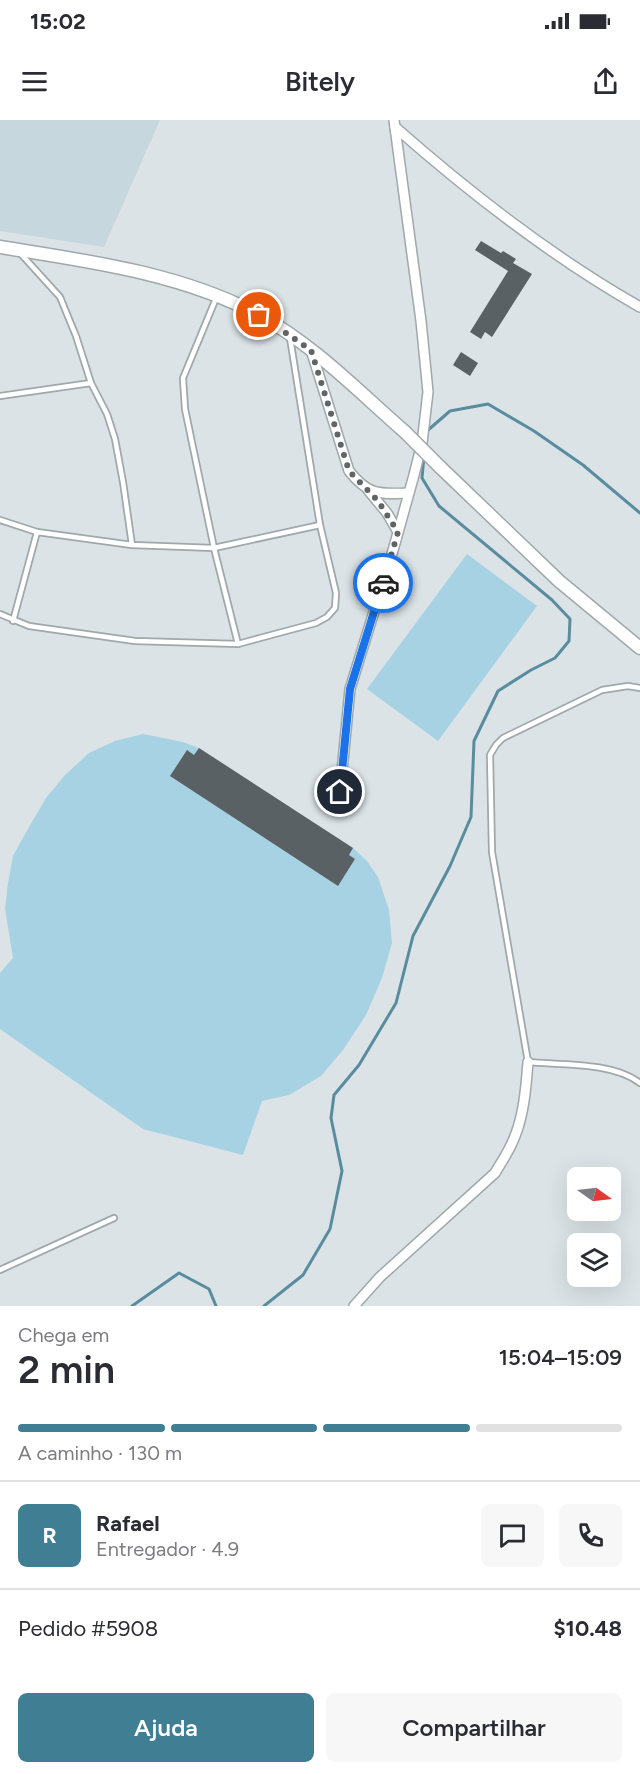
<!DOCTYPE html>
<html lang="pt">
<meta charset="utf-8">
<style>
:root{--surface:#fff;--page:#f7f7f7;--text:#2b2b33;--muted:#7c7c81;--line:#e1e1e2;--accent:#407e93}
body{margin:0;font-family:Figtree,sans-serif;background:var(--page);color:var(--text);height:100vh;display:flex;flex-direction:column;font-size:22px;white-space:nowrap}
*{box-sizing:border-box;margin:0}
p{font-size:20px;color:var(--muted)}
.icon{flex:none;width:33px;height:33px;fill:none;stroke:currentColor;stroke-width:2;stroke-linecap:round;stroke-linejoin:round}
.map{position:relative;height:1186px;overflow:hidden}
.panel{display:flex;flex-direction:column;background:var(--surface);flex:1}
.panel>*{flex:none}
.needle{width:39px;rotate:104deg}
.tools{position:absolute;left:567px;top:1047px;display:grid;gap:12px}
.tools a{display:grid;place-items:center;width:54px;height:54px;border-radius:9px;background:var(--surface);box-shadow:0 6px 24px #0002;font-size:30px}
.pin{position:absolute;display:grid;place-items:center;width:51px;height:51px;color:#fff;margin:-26px;border:3px solid #fff;border-radius:50%;box-shadow:0 2px 6px #0007}
.courier{position:absolute;display:grid;place-items:center;width:60px;height:60px;margin:-30px;border:4px solid #1a73e8;border-radius:50%;background:#fff;color:#222;box-shadow:0 2px 8px #0007}
.head em{font-style:normal;font-weight:600}
.head div{display:flex;flex-direction:column-reverse}
.head{display:flex;align-items:center;justify-content:space-between;height:102px;padding:0 18px}
h1{font-size:39px;font-weight:600;line-height:45px}
.bar{display:grid;grid-template-columns:repeat(4,1fr);gap:9px 6px;align-content:center;height:72px;padding:0 18px}
.bar i{height:8px;border-radius:4px;background:var(--line)}
.bar .current{background:var(--accent)}
.bar p{grid-column:span 4}
.line{display:flex;align-items:center;gap:15px;padding:0 18px;border-top:2px solid var(--line)}
.line div{flex:1}
.round{display:grid;place-items:center;flex:none;width:63px;height:63px;border-radius:9px;background:var(--page)}
.action{display:flex;gap:12px;margin-top:auto;padding:12px 18px}
.action a{flex:1;height:69px;border-radius:9px;background:var(--accent);color:#fff;font-size:24px;font-weight:600;line-height:69px;text-align:center}
.action a+a{background:var(--page);color:var(--text)}
.status{display:flex;justify-content:space-between;align-items:center;height:42px;padding:0 30px;background:var(--surface);direction:ltr}
.status svg{height:16px;fill:currentColor}
header{display:flex;justify-content:space-between;align-items:center;height:78px;padding:0 18px;background:var(--surface);font-size:27px;font-weight:600}
.map>svg:first-child{display:block}
</style>
<div class="status"><b>15:02</b><svg viewBox="0 0 49 12"><path d="M0 12V9h3v3zM5 12V6h3v6zM10 12V3h3v9zM15 12V0h3v12zM26 1h20v11H26zM47 4h2v5h-2z"/></svg></div>
<header><svg class="icon" aria-label="menu" viewBox="0 0 24 24"><path d="M4 6h16M4 12h16M4 18h16"/></svg>Bitely<svg class="icon" aria-label="share" viewBox="0 0 24 24"><path d="M12 15V3M7 8l5-5 5 5M5 13v7h14v-7"/></svg></header>
<div class="map">
<svg width="640" height="1186" viewBox="0 0 640 1186">
<rect width="100%" height="100%" fill="#dbe3e7"/>
<path fill="#c7d7de" d="M0 0H160L104 127 0 111Z"/>
<g fill="#a7d2e3">
<path d="M467 434 537 486 438 621 367 569Z"/>
<path d="M143 614 183 622 199 628 353 728 367 741 378 757 389 790 392 823 382 858 366 895 343 930 321 956 289 975 262 981 243 1035 143 1009 0 909V853L13 838 5 789 8 763 13 736 29 707 46 678 65 655 89 633 115 621Z"/>
</g>
<g fill="none" stroke-linecap="round" stroke-linejoin="round">
<g stroke="#588c9e" stroke-width="3">
<path d="M427 314V311L450 291 488 284 534 311 583 345 640 393"/>
<path d="M132 1186 179 1153 209 1169 216 1186"/>
<path d="M264 1186 303 1155 330 1109 342 1051 331 998 334 975 359 945 396 883 413 816 450 746 471 697 474 621 498 571 531 550 555 538 569 521 570 499 552 480 439 386 422 358 424 336"/>
</g>
</g>
<g fill="#5a6164">
<path d="M481 121 501 133 503 131 516 139 513 143 532 154 492 217 485 212 481 219 470 212 508 151 475 130Z"/>
<path d="M461 232 478 243 470 256 453 245Z"/>
<path d="M199 628 353 728 349 735 355 739 338 766 170 656 187 630 194 635Z"/>
</g>
<g fill="none" stroke-linecap="round" stroke-linejoin="round">
<g stroke="#9fa8ab" stroke-width="8">
<g id="service">
<path d="M21 134 60 177 76 216 91 263 107 294 115 319 123 362 132 425"/>
<path d="M217 176 183 258 185 289 214 428 238 524"/>
<path d="M0 276 91 263"/>
<path d="M0 400 37 412"/>
<path d="M0 494 29 506 135 521 238 524 316 503 327 497 335 488 336 473 320 405 290 218"/>
<path d="M13 501 37 412 132 425 214 428 320 405"/>
<path d="M640 568 628 566 602 570 503 618 496 625 490 635 492 732 528 942C561 945 613 942 640 963"/>
<path d="M0 1150 114 1098"/>
</g>
</g>
<g stroke="#9fa8ab" stroke-width="12">
<g id="minor">
<path d="M395 7C471 74 552 137 640 187"/>
<path d="M311 230 349 351C369 376 379 374 409 373"/>
<path d="M368 370 387 393 398 412"/>
<path d="M340 672 350 569 394 427 414 355 422 323 428 272 421 201 394 0"/>
<path d="M354 1186 380 1157 495 1053C502 1041 510 1030 515 1016 524 994 526 967 528 942"/>
</g>
</g>
<g stroke="#9fa8ab" stroke-width="15">
<g id="tertiary">
<path d="M0 127C87 141 181 153 259 195 314 225 359 272 405 312"/>
<path d="M440 347 559 461 640 528"/>
</g>
</g>
<use href="#service" stroke="#fff" stroke-width="4.5"/>
<use href="#minor" stroke="#fff" stroke-width="9"/>
<use href="#tertiary" stroke="#fff" stroke-width="12"/>
<g stroke="#9fa8ab" stroke-width="15" stroke-linecap="butt">
<path id="tertiary-bridge" d="M405 312 440 347"/>
</g>
<use href="#tertiary-bridge" stroke="#fff" stroke-width="12"/>
</g>
<g fill="none" stroke-linecap="round" stroke-linejoin="round">
<path stroke="#5f6466" stroke-width="6" stroke-dasharray="0 10.8" d="M259 195 311 230 349 351 378 381 398 412 383 463"/>
<path stroke="#1a73e8" stroke-width="8" d="M340 672 350 569 383 463"/>
</g>
</svg>
<div class="tools">
<a><svg class="needle" viewBox="-14 -14 28 28"><path d="M0-13l5 13h-10z" fill="#e53935"/><path d="M0 13l5-13h-10z" fill="#7c7c81"/></svg></a>
<a><svg class="icon" aria-label="layers" viewBox="0 0 24 24"><path d="M12 4l9 5-9 5-9-5zM3 14l9 5 9-5"/></svg></a>
</div>
<div class="pin" style="left:259px;top:195px;background:#ea580c"><svg class="icon" aria-label="bag" viewBox="0 0 24 24"><path d="M5 8h14l-1 12H6zM9 8a3 3 0 0 1 6 0"/></svg></div>
<div class="pin" style="left:340px;top:672px;background:#1f2937"><svg class="icon" aria-label="home" viewBox="0 0 24 24"><path d="M3 11l9-7 9 7M6 9v11h12V9"/></svg></div>
<div class="courier" style="left:383px;top:463px"><svg class="icon" aria-label="car" viewBox="0 0 24 24"><path d="M5 17H2v-5l4-1 3-4h7l3 4 3 1v5h-3M9 17h6M6 11h13"/><circle cx="7" cy="17" r="2"/><circle cx="17" cy="17" r="2"/></svg></div>
</div>
<section class="panel">
<div class="head"><div><h1>2 min</h1><p>Chega em</p></div><em>15:04–15:09</em></div>
<div class="bar"><i class="current"></i><i class="current"></i><i class="current"></i><i></i><p>A caminho · 130 m</p></div>
<div class="line" style="height:108px"><b class="round" style="background:var(--accent);color:#fff">R</b><div><b>Rafael</b><p>Entregador · 4.9</p></div><a class="round"><svg class="icon" aria-label="chat" viewBox="0 0 24 24"><path d="M4 5h16v11H9l-5 4z"/></svg></a><a class="round"><svg class="icon" aria-label="phone" viewBox="0 0 24 24"><path d="M5 4h4l2 5-3 2q2 4 5 5l2-3 5 2v4C11 20 4 13 5 4z"/></svg></a></div>
<div class="line" style="height:78px"><div>Pedido #5908</div><b>$10.48</b></div>
<div class="action"><a>Ajuda</a><a>Compartilhar</a></div>
</section>
